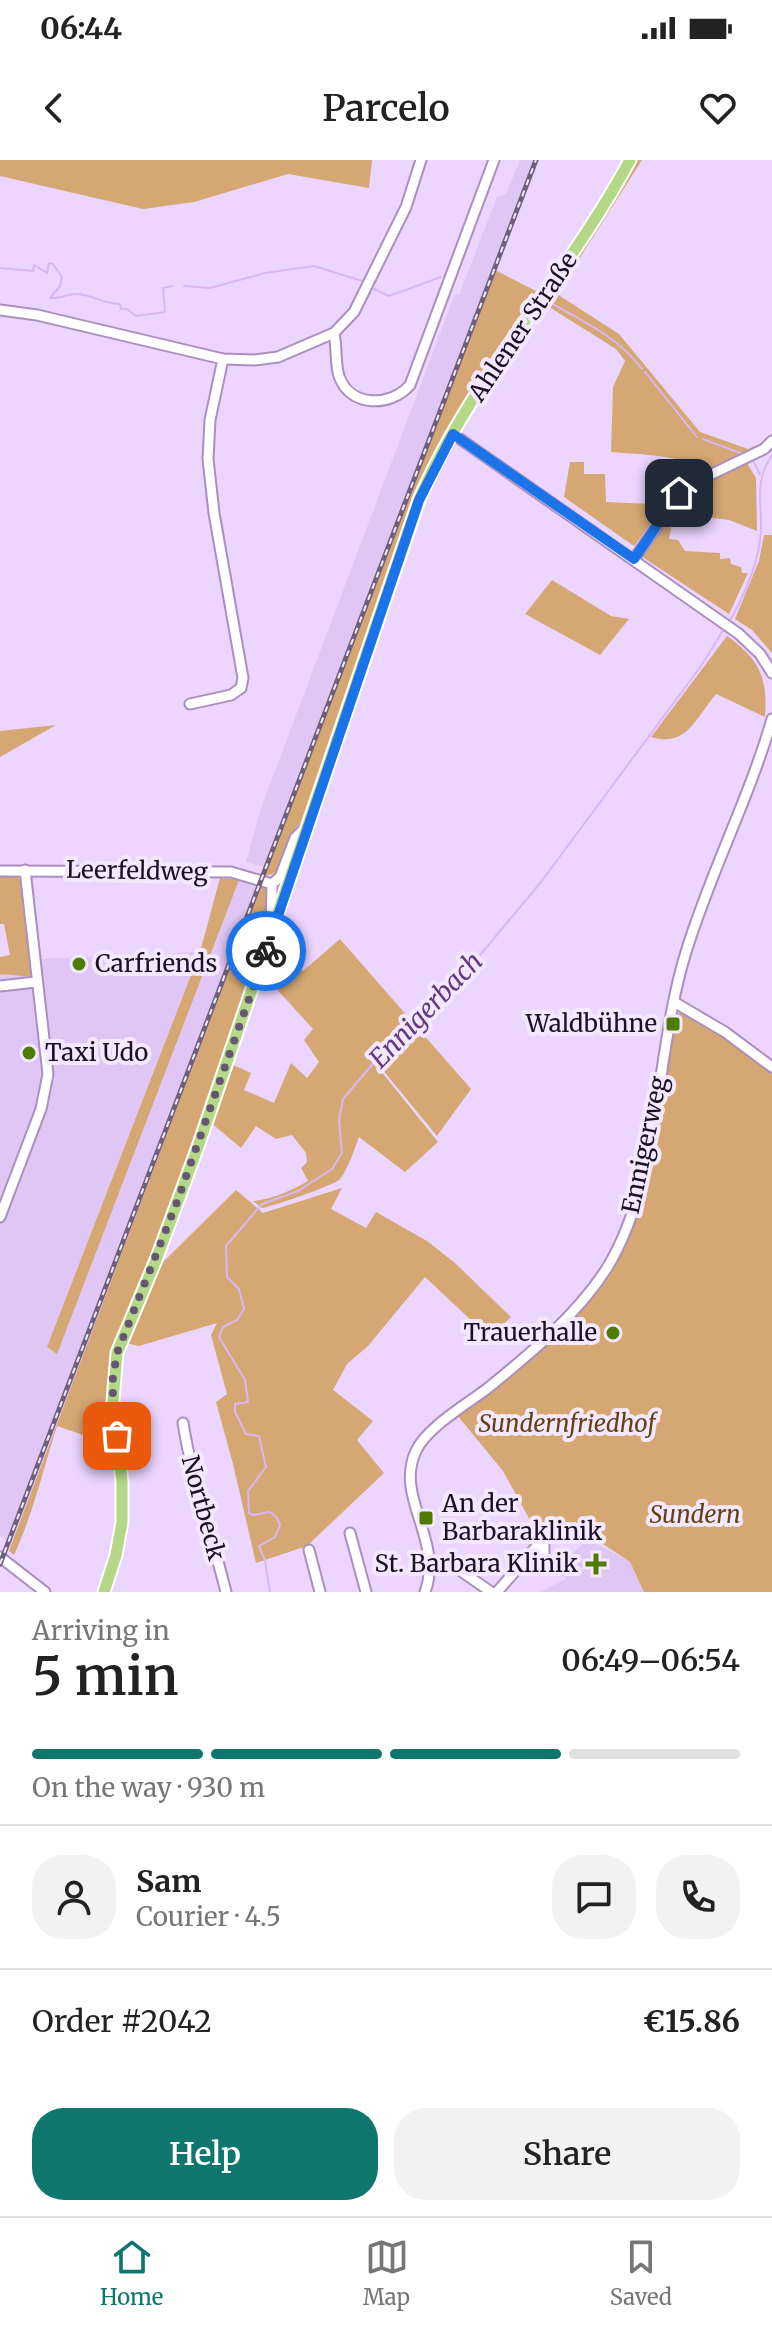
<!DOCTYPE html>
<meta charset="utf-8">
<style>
:root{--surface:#fff;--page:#f2f2f2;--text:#222;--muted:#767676;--line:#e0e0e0;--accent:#0f766e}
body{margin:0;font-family:Merriweather,serif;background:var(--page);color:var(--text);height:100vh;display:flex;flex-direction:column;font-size:30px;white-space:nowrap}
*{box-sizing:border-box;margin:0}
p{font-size:26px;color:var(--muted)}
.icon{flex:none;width:44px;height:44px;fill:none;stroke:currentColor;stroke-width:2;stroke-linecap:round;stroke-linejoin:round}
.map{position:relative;height:1432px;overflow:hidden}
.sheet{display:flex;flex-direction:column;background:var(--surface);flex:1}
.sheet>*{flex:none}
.pin{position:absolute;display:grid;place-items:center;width:68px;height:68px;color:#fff;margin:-34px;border-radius:16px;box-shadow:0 4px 12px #0006}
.courier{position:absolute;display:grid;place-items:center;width:80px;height:80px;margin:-40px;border:6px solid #1a73e8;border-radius:50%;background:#fff;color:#222;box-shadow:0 2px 10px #0007}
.head em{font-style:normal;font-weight:600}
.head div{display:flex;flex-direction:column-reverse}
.head{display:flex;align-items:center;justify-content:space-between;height:136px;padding:0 32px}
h1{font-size:52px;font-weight:600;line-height:60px}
.bar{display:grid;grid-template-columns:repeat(4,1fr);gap:12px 8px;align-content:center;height:96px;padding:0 32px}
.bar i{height:10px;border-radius:6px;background:var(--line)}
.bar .active{background:var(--accent)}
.bar p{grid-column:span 4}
.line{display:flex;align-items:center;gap:20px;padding:0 32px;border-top:2px solid var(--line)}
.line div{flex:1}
.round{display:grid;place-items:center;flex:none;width:84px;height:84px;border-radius:32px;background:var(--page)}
.action{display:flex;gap:16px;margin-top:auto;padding:16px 32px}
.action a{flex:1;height:92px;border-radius:32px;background:var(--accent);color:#fff;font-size:32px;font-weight:600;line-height:92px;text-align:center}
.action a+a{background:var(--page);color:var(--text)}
.status{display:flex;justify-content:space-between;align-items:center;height:56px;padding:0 40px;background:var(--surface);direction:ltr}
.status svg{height:22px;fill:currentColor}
header{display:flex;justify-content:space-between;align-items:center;height:104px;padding:0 32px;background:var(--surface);font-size:36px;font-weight:600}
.tab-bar{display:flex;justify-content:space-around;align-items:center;height:112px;border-top:2px solid var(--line);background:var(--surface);font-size:22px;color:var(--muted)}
.tab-bar a{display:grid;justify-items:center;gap:4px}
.tab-bar .active{color:var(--accent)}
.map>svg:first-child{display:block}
</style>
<div class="status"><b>06:44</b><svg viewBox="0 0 49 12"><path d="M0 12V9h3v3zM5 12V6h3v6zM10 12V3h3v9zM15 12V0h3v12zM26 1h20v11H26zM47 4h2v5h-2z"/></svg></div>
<header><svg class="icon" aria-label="back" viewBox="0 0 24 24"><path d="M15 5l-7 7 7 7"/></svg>Parcelo<svg class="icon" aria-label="heart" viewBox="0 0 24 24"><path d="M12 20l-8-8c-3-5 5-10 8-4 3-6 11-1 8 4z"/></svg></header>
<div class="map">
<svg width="772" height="1432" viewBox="0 0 772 1432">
<rect width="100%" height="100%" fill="#ecd5ff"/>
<g fill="#e0c6f5">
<path d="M520 0H539L268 708 246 702 261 648 455 134 459 135 497 37 506 34Z"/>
<path d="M239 720 261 726 11 1385 0 1375V815L12 813 26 817 39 799 200 792 52 1174Z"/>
<path d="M588 1379 630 1402 644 1432H540L566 1419 559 1406Z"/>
</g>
<g fill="#d5a873">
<path d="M0 0H372L369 28 288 14 194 42 143 49 0 16Z"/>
<path d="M634 0H642L557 134 619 174 700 272 748 289 766 281 772 274 768 283 708 312C681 294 643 295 611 292L613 227 625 201 616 189 546 145 552 130Z"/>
<path d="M495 110 540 133 435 295 306 656 296 668 276 713 265 716Z"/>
<path d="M745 300 756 318 757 371 729 360 674 353 672 348 687 329Z"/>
<path d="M570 302H584V314H605L606 342 654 344 662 350 634 386 564 337Z"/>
<path d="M673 358 669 379 678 380 685 391 720 393V399L730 398 731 404 741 407 742 413H748L729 454 644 398 643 390 665 360Z"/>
<path d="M764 375H772V493L752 470 735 459 759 401Z"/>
<path d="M552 420 611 456 629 459 600 495 525 454Z"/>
<path d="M727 476C759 499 768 517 765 557L716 534C696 558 686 588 651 577Z"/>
<path d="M56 565 0 597V571Z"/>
<path d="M17 715 22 723 34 816C23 818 12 813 0 815V797L10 795 4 764H0V717Z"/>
<path d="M220 718 239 720 57 1194 47 1187 52 1174 200 792Z"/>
<path d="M262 722 267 725C270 742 265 761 266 779L153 1098 114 1185 108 1228 115 1286 57 1266C43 1310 33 1354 14 1395L9 1391Z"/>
<path d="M275 777 303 811 340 779 471 929 437 976 377 903 376 905 438 982 405 1012 359 977C354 990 349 1007 340 1019 335 1025 274 1046 262 1048L253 1041C273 1039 291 1031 308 1021L301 1008 307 1002 306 993 292 975 276 979 256 966 241 988 210 962 231 904 251 913 244 930 274 943 291 903 307 918 319 902 304 880 313 869 272 824 270 818 263 814Z"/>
<path d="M682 850 744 881 772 900V1432H644L630 1402 603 1384 567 1371 557 1369 538 1375 540 1370 537 1373 503 1311 457 1255 551 1179 630 1071 643 1029 676 856Z"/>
<path d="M342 1028 331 1049 366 1068 376 1052 427 1081 455 1103 511 1157 489 1177 425 1117 368 1186 347 1204 333 1230 373 1261 357 1280 384 1313 307 1386 256 1403 233 1304 216 1242 227 1234 211 1175 217 1163 139 1186 125 1183 158 1107 236 1030 263 1053Z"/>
</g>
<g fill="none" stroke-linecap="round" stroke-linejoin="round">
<g stroke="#dab6f6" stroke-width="2">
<path d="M0 108 33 111 34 105 47 113 49 103 53 104 62 117 60 126 50 138C60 139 69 133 78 134 92 135 105 144 120 144L121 149H127L136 156 165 152 163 128 172 126"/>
<path d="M184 126 210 128 265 113 314 106 362 121"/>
<path d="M374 129 389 136 441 117"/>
<path d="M549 142C583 161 618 177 642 209"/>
<path d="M645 212 697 277"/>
<path d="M703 279 743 294"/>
<path d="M752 299 760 314"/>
<path d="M728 464C742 440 756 409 760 381 765 348 751 326 772 295"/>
<path d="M270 1432 265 1401 259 1386 275 1377 280 1365 277 1358 270 1352 253 1355 249 1353 248 1331 266 1307 259 1276 246 1274 235 1252V1244L248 1242 245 1220 219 1177 223 1167 237 1160 244 1149 239 1129 227 1117 226 1086 262 1044 298 1031 332 1009 342 993 339 960 343 939 403 868 470 807 541 722 701 506 724 469"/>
</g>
<g stroke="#aa8fc0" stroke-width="13">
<g id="minor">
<path d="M0 150 37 155 223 199 255 200 278 197 334 173 354 152 406 47 421 0"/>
<path d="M334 173C337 187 335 204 339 216 350 248 391 247 410 225L494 0"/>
<path d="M453 274 739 474 760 494 772 513"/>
<path d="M634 399 685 327 764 289 772 281"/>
<path d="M190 544 231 535 241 528 243 518 214 353 208 299 210 260 223 199"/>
<path d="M0 711 231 712 272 724"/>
<path d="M271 772 272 724 280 717 295 678 309 664"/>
<path d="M0 826 36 822"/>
<path d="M674 842 725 872 772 907"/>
<path d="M0 1057 41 949 48 914 25 710"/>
<path d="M183 1263C192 1320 212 1375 226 1432"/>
<path d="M350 1373 366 1432"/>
<path d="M309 1390 320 1432"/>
<path d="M0 1397 45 1432"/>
<path d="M431 1404 458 1409 491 1432"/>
<path d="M425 1432C444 1380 394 1337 416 1291 426 1268 467 1244 488 1228 531 1193 577 1155 607 1108 661 1020 655 891 686 792 710 713 749 639 772 559"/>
<path d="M497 1432 536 1387 544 1385V1394L518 1408"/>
</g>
</g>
<g stroke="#fff" stroke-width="15">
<path id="major" d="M104 1432 116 1395 122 1362V1322L113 1241 117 1193 156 1100 199 984 419 340C472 217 567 117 630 0"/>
</g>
<use href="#minor" stroke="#fff" stroke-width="9"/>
<use href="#major" stroke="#b5d888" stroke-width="11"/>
<g stroke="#6f5f7b" stroke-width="5">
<path id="rail" d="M0 1404 536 0"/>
</g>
<use href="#rail" stroke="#f3e8fd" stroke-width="2" stroke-dasharray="6" stroke-linecap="butt"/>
</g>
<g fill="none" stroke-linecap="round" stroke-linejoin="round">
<path stroke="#655671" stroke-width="8" stroke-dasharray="0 14.4" d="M117 1276 112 1224 117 1193 177 1042 266 791"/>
<path stroke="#1a73e8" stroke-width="10" d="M266 791 419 340 453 274 634 399 679 333"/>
</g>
<g fill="#4f7b00" stroke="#f3e8fd" stroke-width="3">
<circle cx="79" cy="804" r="8"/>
<rect x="665" y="856" width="16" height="16" rx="4"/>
<circle cx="29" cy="893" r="8"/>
<circle cx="613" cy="1173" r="8"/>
<rect x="418" y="1350" width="16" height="16" rx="4"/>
<path d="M592 1392h8v8h8v8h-8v8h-8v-8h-8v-8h8z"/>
</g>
<g text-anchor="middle" stroke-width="8" stroke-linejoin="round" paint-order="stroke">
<g font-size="24" fill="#1c1124" stroke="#f3e8fd">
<text transform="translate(523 167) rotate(-56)" y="8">Ahlener Straße</text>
<text transform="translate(137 711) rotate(1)" y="8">Leerfeldweg</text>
<text transform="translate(645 985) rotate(-78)" y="8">Ennigerweg</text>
<text transform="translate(203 1348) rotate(75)" y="8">Nortbeck</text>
</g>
<g font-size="24" fill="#1c1124" stroke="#f3e8fd" text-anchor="start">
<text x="95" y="812">Carfriends</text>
<text x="657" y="872" text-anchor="end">Waldbühne</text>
<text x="45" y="901">Taxi Udo</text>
<text x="597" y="1181" text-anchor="end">Trauerhalle</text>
<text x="442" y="1352">An der<tspan x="442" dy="28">Barbaraklinik</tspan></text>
<text x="578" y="1412" text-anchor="end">St. Barbara Klinik</text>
</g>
<g font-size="24" font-style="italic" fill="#644215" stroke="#f3e8fd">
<text x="567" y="1272">Sundernfriedhof</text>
<text x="695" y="1363">Sundern</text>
</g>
<g font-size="26" font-style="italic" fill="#673984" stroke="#f3e8fd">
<text transform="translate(426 850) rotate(-46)" y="9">Ennigerbach</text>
</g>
</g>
</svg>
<div class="pin" style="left:117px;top:1276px;background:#ea580c"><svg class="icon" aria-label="bag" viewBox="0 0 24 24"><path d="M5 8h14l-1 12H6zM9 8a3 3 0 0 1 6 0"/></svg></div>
<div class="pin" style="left:679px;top:333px;background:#1f2937"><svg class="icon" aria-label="home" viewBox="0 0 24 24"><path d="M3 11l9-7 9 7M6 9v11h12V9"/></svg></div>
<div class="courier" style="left:266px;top:791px"><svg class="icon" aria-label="bike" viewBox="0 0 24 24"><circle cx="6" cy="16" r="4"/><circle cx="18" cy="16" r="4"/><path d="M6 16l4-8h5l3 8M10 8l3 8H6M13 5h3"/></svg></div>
</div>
<section class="sheet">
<div class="head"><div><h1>5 min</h1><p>Arriving in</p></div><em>06:49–06:54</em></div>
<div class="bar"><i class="active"></i><i class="active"></i><i class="active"></i><i></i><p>On the way · 930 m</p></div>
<div class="line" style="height:144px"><a class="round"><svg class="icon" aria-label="person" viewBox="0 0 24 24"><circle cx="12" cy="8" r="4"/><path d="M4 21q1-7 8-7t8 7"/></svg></a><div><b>Sam</b><p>Courier · 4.5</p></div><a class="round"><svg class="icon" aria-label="chat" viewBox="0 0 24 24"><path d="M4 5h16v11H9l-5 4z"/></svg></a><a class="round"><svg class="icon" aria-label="phone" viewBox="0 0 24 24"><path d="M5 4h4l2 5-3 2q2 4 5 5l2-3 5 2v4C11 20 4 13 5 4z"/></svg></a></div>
<div class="line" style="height:104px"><div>Order #2042</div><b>€15.86</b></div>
<div class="action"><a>Help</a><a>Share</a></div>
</section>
<nav class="tab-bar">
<a class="active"><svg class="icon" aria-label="home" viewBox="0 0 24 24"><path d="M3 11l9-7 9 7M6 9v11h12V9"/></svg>Home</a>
<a><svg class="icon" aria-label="map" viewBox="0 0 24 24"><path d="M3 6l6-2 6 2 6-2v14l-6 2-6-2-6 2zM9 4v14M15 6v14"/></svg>Map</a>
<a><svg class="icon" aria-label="saved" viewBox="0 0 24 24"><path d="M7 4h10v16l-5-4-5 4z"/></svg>Saved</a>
</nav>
